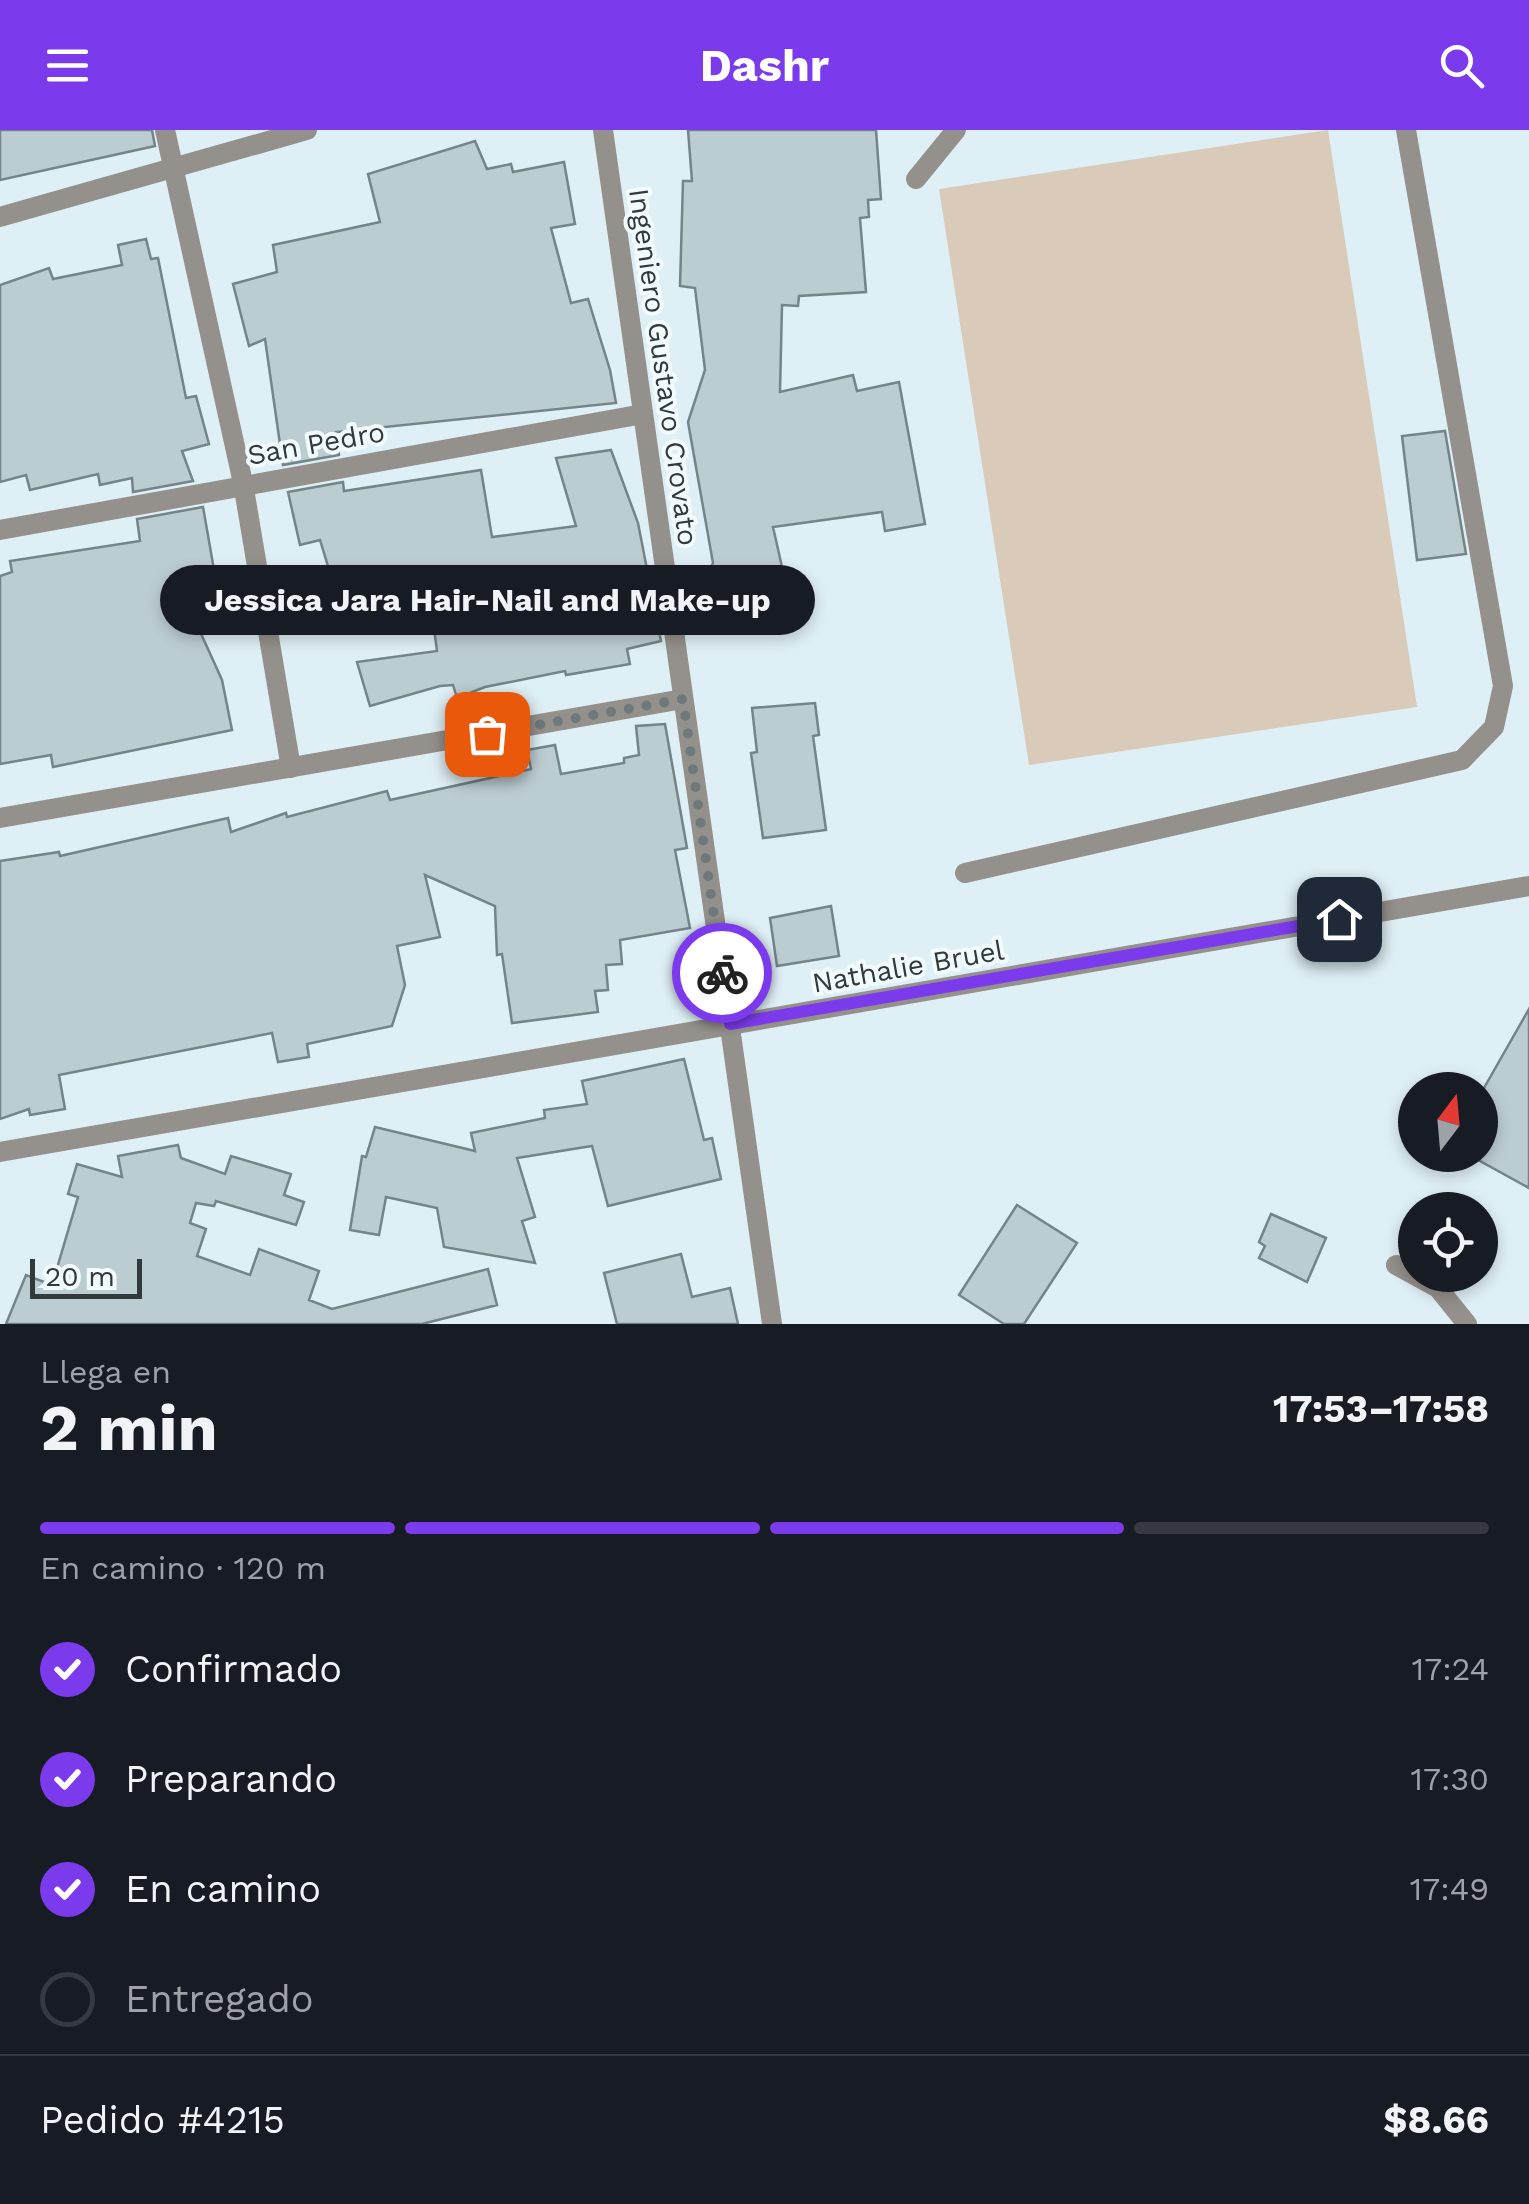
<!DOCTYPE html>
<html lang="es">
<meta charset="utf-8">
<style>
:root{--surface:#171b24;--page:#242831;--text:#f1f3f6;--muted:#9ea1a6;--line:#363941;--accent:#7c3aed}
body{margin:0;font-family:"Work Sans",sans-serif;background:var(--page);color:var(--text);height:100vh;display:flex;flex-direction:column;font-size:38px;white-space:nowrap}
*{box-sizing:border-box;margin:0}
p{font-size:32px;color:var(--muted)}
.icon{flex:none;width:55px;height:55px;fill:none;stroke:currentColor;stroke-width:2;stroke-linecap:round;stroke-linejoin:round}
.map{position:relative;height:1194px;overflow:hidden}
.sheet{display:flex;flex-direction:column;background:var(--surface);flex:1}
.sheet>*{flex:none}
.needle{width:65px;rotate:16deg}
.fabs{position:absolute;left:1398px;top:942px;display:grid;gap:20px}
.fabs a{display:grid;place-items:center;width:100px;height:100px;border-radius:50%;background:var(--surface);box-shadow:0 5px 15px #0003;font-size:50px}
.scale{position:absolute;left:30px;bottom:25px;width:112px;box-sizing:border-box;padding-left:10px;border:5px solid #32393b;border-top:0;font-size:28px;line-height:35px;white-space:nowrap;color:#32393b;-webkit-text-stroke:8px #f1fbfe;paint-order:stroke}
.pin{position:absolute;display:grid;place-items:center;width:85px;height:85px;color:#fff;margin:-42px;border-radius:20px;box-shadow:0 5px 15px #0006}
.courier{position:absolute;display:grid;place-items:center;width:100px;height:100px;margin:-50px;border:8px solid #7c3aed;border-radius:50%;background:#fff;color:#222;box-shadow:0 2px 12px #0007}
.bubble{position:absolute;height:70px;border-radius:35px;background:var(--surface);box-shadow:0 5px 15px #0003;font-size:32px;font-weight:700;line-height:70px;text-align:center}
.summary em{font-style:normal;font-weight:700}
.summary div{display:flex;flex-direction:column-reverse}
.summary{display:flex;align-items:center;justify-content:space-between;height:170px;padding:0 40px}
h1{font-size:65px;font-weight:700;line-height:75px}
.bar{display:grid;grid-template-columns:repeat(4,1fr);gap:15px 10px;align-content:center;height:120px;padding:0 40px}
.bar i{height:12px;border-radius:8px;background:var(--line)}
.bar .on{background:var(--accent)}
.bar p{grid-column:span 4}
.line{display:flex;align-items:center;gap:25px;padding:0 40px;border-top:2px solid var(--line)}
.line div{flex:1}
ol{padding:0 40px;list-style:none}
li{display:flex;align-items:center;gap:30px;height:110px}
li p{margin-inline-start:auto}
li .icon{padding:10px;border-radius:50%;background:var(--accent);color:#fff;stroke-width:4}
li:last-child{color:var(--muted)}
li i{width:55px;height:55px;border:5px solid var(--line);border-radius:50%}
header{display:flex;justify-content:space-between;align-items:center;height:130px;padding:0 40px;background:var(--accent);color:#fff;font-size:45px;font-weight:700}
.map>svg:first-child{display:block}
</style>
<header><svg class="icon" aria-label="menu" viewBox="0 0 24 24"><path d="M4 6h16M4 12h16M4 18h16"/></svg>Dashr<svg class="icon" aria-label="search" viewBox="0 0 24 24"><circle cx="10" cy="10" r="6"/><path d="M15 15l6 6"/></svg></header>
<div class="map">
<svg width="1529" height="1194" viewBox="0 0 1529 1194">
<rect width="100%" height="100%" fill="#deeff5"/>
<path fill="#d9caba" d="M1328 0 1417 577 1029 635 939 59Z"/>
<g fill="#bccdd2" stroke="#748489" stroke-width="2.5">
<path d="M0 0H152L155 16 0 50Z"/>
<path d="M688 0H876L881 69 868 70 869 87 860 88 866 162 799 166 798 176 782 175 780 262 853 245 857 261 899 252 925 394 885 401 882 382 773 397 789 468 686 490 680 445 710 439 713 433 688 292 705 240 695 158 680 156 683 51H692Z"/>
<path d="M475 11 487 39 511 34 513 42 564 32 575 94 551 98 571 173 588 169 610 240 616 273 336 302 339 325 283 335 265 209 249 216 233 154 277 142 273 115 380 92 368 44Z"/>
<path d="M146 109 151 129 158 128 186 268 196 266 209 314 182 321 193 351 133 362 132 348 100 355 98 344 30 360 26 345 0 352V155L49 138 53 149 122 135 118 115Z"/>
<path d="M1445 301 1466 424 1417 430 1402 306Z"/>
<path d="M611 320 638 393 661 511 627 519 630 534 566 545 565 541 485 557 457 568 453 555 440 556 370 576 357 532 437 521 430 467 341 479 320 410 300 415 288 362 343 352 344 361 481 340 492 407 576 396 556 328Z"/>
<path d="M203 377 216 451 209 452 214 495 198 497 222 550 232 600 53 637 51 625 0 634V446L12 442 10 431 140 411 137 389Z"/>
<path d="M815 573 819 605 813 606 826 700 763 708 751 623 757 622 752 578Z"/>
<path d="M665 594 687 718 675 720 690 798 620 810 622 834 606 835 608 860 595 861 598 882 512 893 502 824 497 825 495 776 425 745 440 807 397 816 405 855 392 896 307 914 309 927 278 932 272 903 59 945 65 979 30 985 29 979 0 989V731L59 722 60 726 228 688 231 702 286 683 287 687 387 661 390 670 531 639 527 620 555 615 561 644 624 633V628L639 625 636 596Z"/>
<path d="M831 776 839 826 777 836 770 788Z"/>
<path d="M1529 879V1058L1480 1031V965Z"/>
<path d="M684 929 704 1010 712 1008 721 1049 608 1076 592 1016 517 1028 535 1087 522 1091 535 1133 444 1117 437 1078 386 1067 379 1105 350 1100 362 1026 366 1027 375 997 475 1021 471 1003 545 988 544 980 587 974 582 951Z"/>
<path d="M178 1015 181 1028 225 1044 231 1026 291 1044 284 1065 304 1072 296 1095 216 1071 214 1076 196 1073 190 1093 206 1099 197 1126 250 1145 259 1119 319 1141 309 1170 332 1179 488 1139 497 1175 422 1194H6L26 1145 52 1155 78 1067 68 1064 77 1034 122 1047 118 1026Z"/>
<path d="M1017 1075 1077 1113 1024 1194H1004L959 1165Z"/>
<path d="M1271 1084 1326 1108 1307 1152 1259 1128 1265 1116 1259 1112Z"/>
<path d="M681 1124 692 1167 730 1158 738 1194H617L604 1143Z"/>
</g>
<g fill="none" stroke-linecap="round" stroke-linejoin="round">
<g stroke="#94908b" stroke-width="20">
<path d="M916 49 956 0"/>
<path d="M965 743 1462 630 1494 597 1503 556 1406 0"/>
<path d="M1396 1135 1438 1158 1467 1194"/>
</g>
<g stroke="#94908b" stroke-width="20">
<path d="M165 0 243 353 291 638"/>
<path d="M603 0 772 1194"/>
<path d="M0 87 307 0"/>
<path d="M0 400 643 284"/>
<path d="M0 688 683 569"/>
<path d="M0 1022 1529 756"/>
</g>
</g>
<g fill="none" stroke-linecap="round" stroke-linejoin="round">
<path stroke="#6e797c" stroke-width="10" stroke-dasharray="0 18" d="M487 604 683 569 722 843"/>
<path stroke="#7c3aed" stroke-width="12" d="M722 843 730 894 1339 789"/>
</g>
<g text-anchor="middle" stroke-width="8" stroke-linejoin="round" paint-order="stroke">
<g font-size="28" fill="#32393b" stroke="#f1fbfe">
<text transform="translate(664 237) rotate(82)" y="10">Ingeniero Gustavo Crovato</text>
<text transform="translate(316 313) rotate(-10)" y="10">San Pedro</text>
<text transform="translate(908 836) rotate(-10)" y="10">Nathalie Bruel</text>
</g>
</g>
</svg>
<div class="fabs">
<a><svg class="needle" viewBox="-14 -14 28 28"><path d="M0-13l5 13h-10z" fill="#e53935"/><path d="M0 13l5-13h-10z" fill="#9ea1a6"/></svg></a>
<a><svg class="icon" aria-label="locate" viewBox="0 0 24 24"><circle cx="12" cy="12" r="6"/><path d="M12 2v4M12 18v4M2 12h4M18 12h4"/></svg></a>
</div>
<div class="scale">20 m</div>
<div class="pin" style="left:487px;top:604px;background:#ea580c"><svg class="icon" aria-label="bag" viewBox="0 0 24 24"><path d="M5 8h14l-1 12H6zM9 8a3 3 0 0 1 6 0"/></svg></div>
<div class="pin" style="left:1339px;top:789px;background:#1f2937"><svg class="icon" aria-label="home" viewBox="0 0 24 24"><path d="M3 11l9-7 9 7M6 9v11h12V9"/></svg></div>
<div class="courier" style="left:722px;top:843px"><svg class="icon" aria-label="bike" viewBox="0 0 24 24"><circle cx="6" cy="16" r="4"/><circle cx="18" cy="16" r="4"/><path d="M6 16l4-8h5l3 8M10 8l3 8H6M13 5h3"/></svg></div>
<div class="bubble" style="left:160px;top:435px;width:655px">Jessica Jara Hair-Nail and Make-up</div>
</div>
<section class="sheet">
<div class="summary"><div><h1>2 min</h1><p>Llega en</p></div><em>17:53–17:58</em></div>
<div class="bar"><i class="on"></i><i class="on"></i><i class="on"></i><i></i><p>En camino · 120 m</p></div>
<ol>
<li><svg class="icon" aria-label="check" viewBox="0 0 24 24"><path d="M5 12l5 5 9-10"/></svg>Confirmado<p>17:24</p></li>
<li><svg class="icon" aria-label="check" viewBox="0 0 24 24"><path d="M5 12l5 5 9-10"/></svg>Preparando<p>17:30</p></li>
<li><svg class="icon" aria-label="check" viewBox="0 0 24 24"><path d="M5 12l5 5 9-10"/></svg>En camino<p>17:49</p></li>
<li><i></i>Entregado</li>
</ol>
<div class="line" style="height:130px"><div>Pedido #4215</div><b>$8.66</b></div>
</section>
